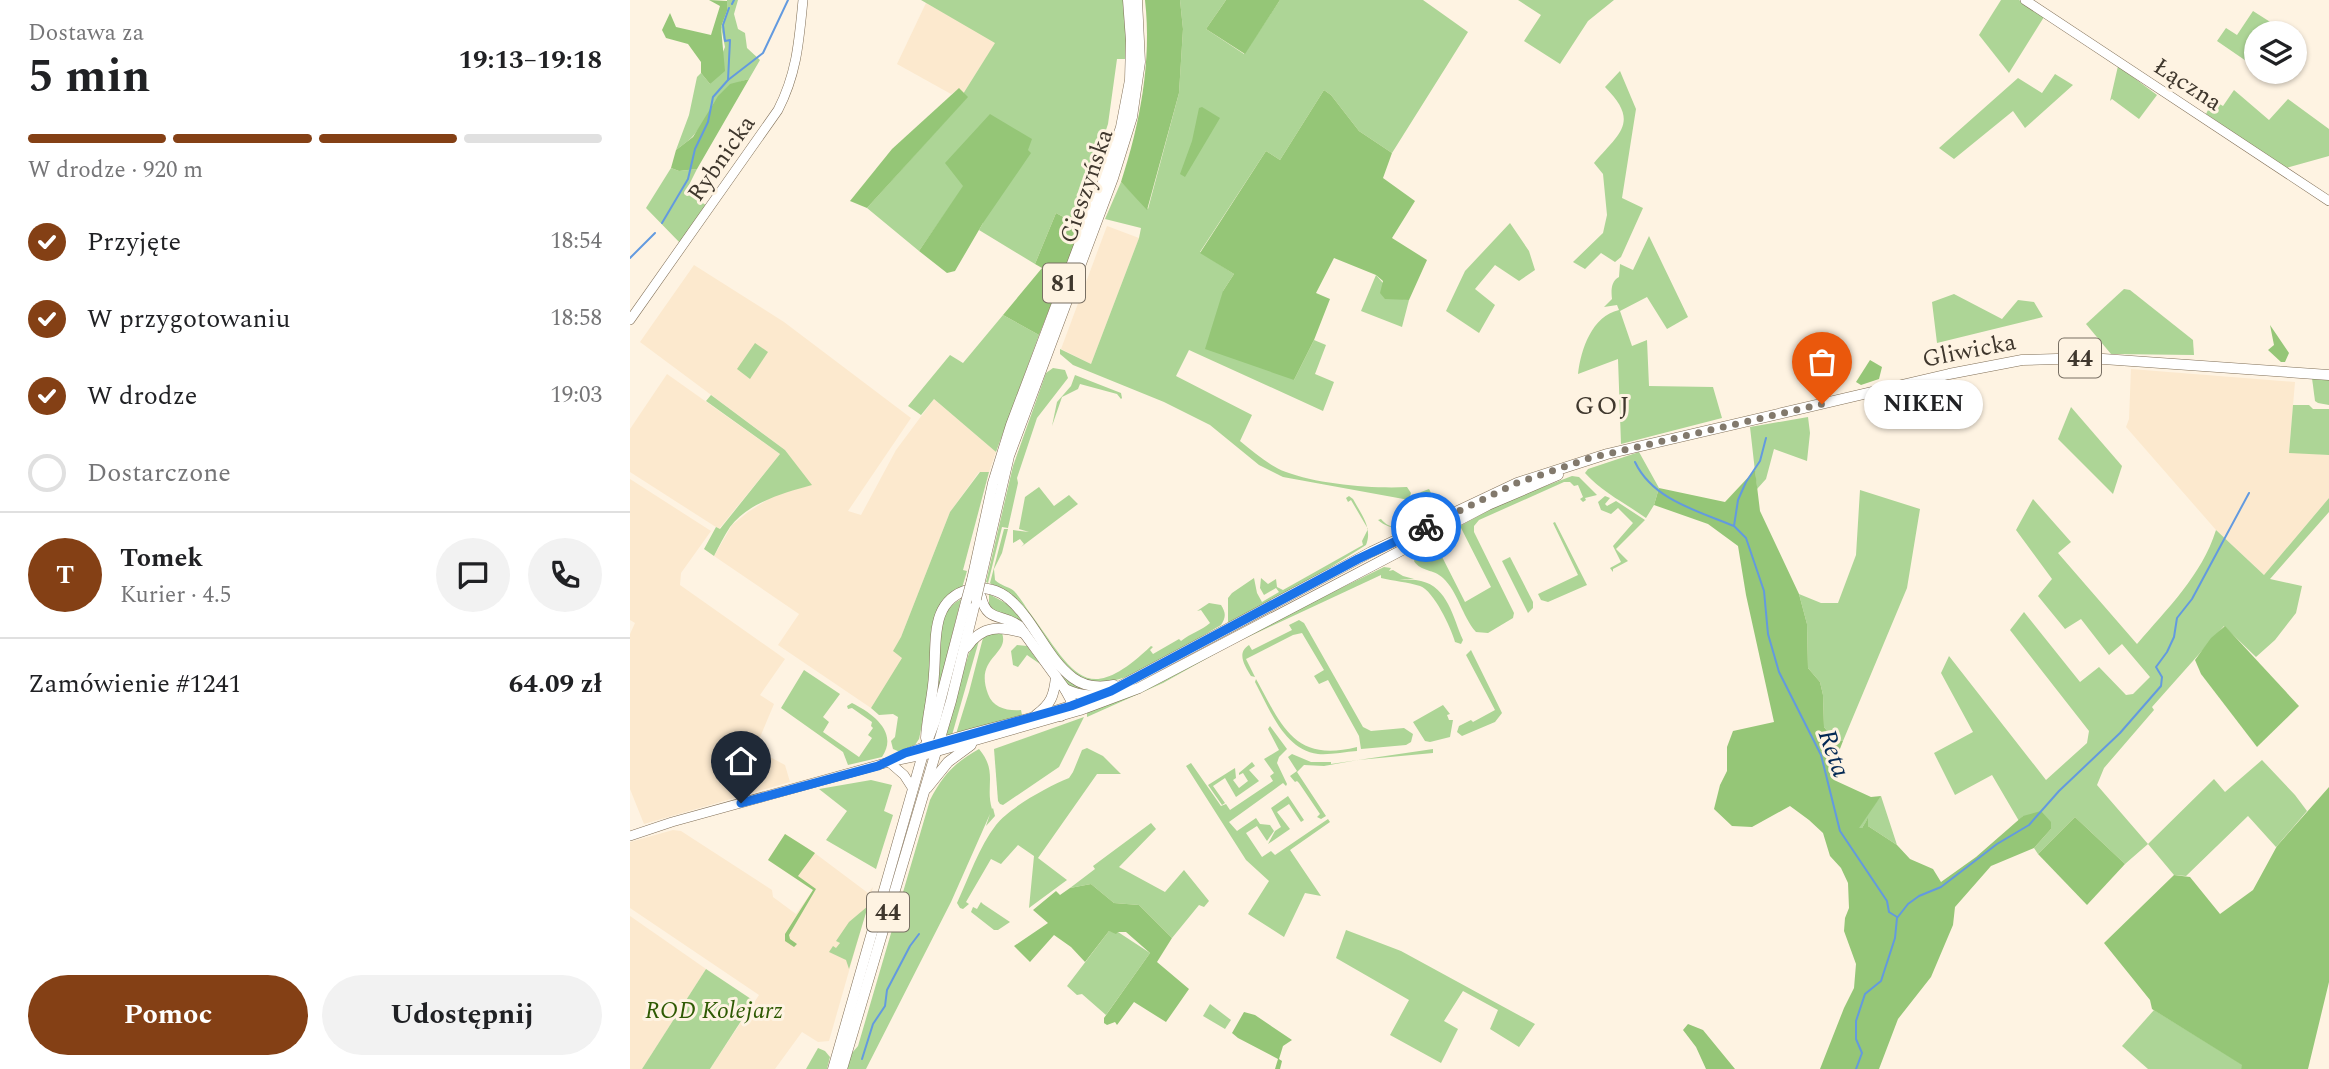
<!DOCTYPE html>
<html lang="pl">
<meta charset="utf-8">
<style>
:root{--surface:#fff;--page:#f2f2f2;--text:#202124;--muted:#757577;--line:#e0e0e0;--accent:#844015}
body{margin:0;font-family:Spectral,serif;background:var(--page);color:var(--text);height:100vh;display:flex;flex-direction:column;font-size:26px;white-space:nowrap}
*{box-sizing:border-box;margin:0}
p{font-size:23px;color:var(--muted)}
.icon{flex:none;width:38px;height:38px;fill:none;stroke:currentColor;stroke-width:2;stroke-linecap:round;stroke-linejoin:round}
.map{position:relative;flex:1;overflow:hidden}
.side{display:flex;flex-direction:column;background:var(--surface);width:630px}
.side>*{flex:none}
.buttons{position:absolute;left:1614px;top:21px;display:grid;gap:14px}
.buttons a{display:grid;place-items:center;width:63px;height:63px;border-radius:50%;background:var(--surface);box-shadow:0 2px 5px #0004;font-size:35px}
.pin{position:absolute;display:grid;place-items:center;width:60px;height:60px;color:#fff;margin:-72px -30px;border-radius:50% 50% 50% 0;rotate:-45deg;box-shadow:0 0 7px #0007}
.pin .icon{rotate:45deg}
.courier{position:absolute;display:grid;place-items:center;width:70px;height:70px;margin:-35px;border:5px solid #1a73e8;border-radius:50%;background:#fff;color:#222;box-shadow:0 2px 9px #0007}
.bubble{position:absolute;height:49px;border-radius:24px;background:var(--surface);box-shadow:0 2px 5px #0004;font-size:23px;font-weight:700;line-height:49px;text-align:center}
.head em{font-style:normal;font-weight:700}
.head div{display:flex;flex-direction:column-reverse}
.head{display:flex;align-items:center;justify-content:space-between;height:119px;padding:0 28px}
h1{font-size:46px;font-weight:700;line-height:52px}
.bar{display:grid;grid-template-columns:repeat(4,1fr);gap:10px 7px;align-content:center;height:84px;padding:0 28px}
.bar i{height:9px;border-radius:5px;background:var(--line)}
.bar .active{background:var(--accent)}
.bar p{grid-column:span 4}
.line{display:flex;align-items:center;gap:18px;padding:0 28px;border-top:2px solid var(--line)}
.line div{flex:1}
.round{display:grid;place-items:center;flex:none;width:74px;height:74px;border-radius:37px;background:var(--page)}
ol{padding:0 28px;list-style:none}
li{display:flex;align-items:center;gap:21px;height:77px}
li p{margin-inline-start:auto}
li .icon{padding:7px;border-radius:50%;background:var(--accent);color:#fff;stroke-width:4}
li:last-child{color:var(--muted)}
li i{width:38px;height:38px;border:4px solid var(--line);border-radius:50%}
.primary-button{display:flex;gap:14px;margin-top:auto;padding:14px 28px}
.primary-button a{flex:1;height:80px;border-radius:42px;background:var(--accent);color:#fff;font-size:28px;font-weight:700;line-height:80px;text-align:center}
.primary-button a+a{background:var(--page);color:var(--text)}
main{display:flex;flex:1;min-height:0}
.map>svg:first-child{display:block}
</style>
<main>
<section class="side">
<div class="head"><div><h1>5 min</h1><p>Dostawa za</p></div><em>19:13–19:18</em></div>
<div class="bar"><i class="active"></i><i class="active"></i><i class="active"></i><i></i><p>W drodze · 920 m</p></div>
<ol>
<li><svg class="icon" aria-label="check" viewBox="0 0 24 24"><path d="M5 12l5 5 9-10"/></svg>Przyjęte<p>18:54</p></li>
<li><svg class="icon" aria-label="check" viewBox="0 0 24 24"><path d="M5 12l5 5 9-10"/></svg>W przygotowaniu<p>18:58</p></li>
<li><svg class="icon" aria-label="check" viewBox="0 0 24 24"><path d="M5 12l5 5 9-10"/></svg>W drodze<p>19:03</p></li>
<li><i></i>Dostarczone</li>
</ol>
<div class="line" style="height:126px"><b class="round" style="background:var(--accent);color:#fff">T</b><div><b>Tomek</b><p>Kurier · 4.5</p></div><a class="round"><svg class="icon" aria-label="chat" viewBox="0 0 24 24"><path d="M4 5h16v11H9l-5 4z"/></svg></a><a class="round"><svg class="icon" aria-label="phone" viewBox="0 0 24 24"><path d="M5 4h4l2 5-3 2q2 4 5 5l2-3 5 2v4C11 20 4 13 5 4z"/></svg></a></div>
<div class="line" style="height:91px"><div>Zamówienie #1241</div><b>64.09 zł</b></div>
<div class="primary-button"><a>Pomoc</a><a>Udostępnij</a></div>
</section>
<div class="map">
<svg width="1699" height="1069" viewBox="0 0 1699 1069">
<rect width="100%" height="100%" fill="#fef3e2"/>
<g fill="#fce9ce">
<path d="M296 3 366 42 333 94 329 89 321 94 267 64Z"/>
<path d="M477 226 509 238 461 364 431 349Z"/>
<path d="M64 265 154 322 281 418 218 511 231 515 266 450 304 399 366 452 359 472H349L320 512 271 637 264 651 273 658 241 708 148 645 169 614 84 556 102 525 118 512 145 495 181 485 155 450 10 342Z"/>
<path d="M1501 369 1665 382 1659 452 1699 455V498L1634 575 1586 530 1496 427 1499 419Z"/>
<path d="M37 374 150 454 89 529 0 472V429Z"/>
<path d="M0 479 81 531 51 573 50 585 155 659 130 695 144 704 125 749 155 765 160 782 14 824 0 789V634L5 623 0 620Z"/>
<path d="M43 830 51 831 142 890 143 897 166 914 183 890 138 860 155 834 182 851 238 893 243 887 199 1041 188 1042 172 1032 145 1069H80L129 995 0 908V842Z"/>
<path d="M0 916 76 969 12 1069H0Z"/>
</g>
<g fill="#add596">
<path d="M97 0H108L104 14 108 29 115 33 117 48 130 60 119 79C80 89 86 110 63 136 59 141 52 145 46 150L59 115 67 77 71 73 80 84 95 47 91 27 97 11Z"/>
<path d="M291 0H494L497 18 495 59H487L478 124 445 223 426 213 405 264 349 230 353 223 334 186 289 251 237 208 337 97 333 94 365 43Z"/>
<path d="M550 0H596L576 29 614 54 650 0H793L838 32 762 153 729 131 701 95 694 90 650 160 636 151 570 252 604 274 593 291 664 380 684 340 696 345 685 374 704 382 693 411 559 350 546 376 622 415 610 441C624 452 639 466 656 472 687 484 744 489 777 487L781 493 779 500 653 477 629 465 580 425 534 402 443 365 430 354V349L461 364 509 238 511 228 475 219 491 182 518 209 549 93 553 29Z"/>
<path d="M888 0H984L958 21 930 64 894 41 911 15Z"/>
<path d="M1371 0H1389L1414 17 1379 73 1349 35Z"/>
<path d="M1623 11 1645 25 1640 33H1626V59L1622 65 1587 41 1596 28 1607 35Z"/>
<path d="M1488 66 1527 95 1509 119 1482 99 1480 101Z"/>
<path d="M990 71 1006 109 992 198 1013 208 991 257 985 262 971 253 955 269 943 262 973 233 977 215 973 174 964 163C990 133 1010 122 975 87Z"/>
<path d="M1425 74 1443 85 1395 128 1383 111 1324 159 1309 148 1388 78 1412 93Z"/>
<path d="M1604 90 1639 120 1658 99 1699 129V156L1656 168 1576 114 1583 100 1593 106Z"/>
<path d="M41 168 49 171 67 169 56 191 77 206 52 245 16 208Z"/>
<path d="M880 223 899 251 905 270 889 281 865 265 845 289 865 305 849 333 816 311 835 271Z"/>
<path d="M1019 236 1058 317 1037 329 1017 297 990 311 1002 346 1017 340 1019 386 1083 387 1092 418 991 444 988 359 948 374C951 349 962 316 989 310L987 305 974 307 982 299C981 291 981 281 989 277L990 264 1003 270Z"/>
<path d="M746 275 766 298 779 300 772 327 731 311Z"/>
<path d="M1494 289 1500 290 1563 340 1564 355 1481 354 1456 324Z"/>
<path d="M1324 294 1372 319 1388 300 1404 302 1413 317 1307 343 1302 302Z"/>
<path d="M373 315 409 335 366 452 304 399 291 415 278 406 320 355 333 363Z"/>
<path d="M125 343 138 352 120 379 107 369Z"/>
<path d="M423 368 435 370 438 378 407 418 387 478 388 483 378 528 372 527 358 583 356 582 383 466 416 373Z"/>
<path d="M445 375 491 393 492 398 491 399 487 394 450 384 448 389 432 397 422 426 427 402 441 386Z"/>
<path d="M1682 378 1699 379V405L1688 403 1685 401Z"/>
<path d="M81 395 155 450 182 485C154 493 119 502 100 527 94 536 89 546 84 556L74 549 86 527 90 529 150 454 76 401Z"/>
<path d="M1663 405H1679L1683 409H1699V455L1659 453Z"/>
<path d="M1441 407 1492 466 1483 494 1428 439Z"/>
<path d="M1178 417 1180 433 1177 461 1144 449 1136 479 1127 489 1120 427Z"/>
<path d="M1009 452 1029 488 1024 505 1016 518C995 503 972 492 955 473L958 469Z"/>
<path d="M350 472H359L333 570 337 571 332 588 312 603 305 616 301 631 300 687 289 739 285 745 270 752 263 749 261 741 265 737 268 717 263 714 249 715 241 708 272 658 263 651 271 637 320 512Z"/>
<path d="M942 476 949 477 967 495 955 498 956 500 953 502 950 499 953 497 948 485 944 486 940 482H934L849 520 844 526V532L884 613 883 618 858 633 846 632C832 616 828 592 813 578 804 569 791 572 784 561L789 547 826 527 804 541 835 602 861 587 830 526 876 501Z"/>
<path d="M409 487 424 506 439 495 448 504 391 547 394 544 390 539 383 543V530L399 532 389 529 395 497Z"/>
<path d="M799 489 812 514C793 523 767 537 748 520L751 519C762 532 772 526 785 519L779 505 791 492Z"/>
<path d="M1230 490 1290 509 1277 588 1213 741 1202 737 1194 727 1193 695 1190 682 1178 668 1177 624 1169 594 1191 603H1208L1226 555Z"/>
<path d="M719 496 723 499C731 514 743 528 736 545L680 580 598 623V598L602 593 624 578 627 593 632 602 649 592 646 588 634 595 630 588 631 578 638 584 646 579 647 587 653 590 733 545 732 541 738 529 721 500 718 502 716 498Z"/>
<path d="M975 496 980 498 975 504 977 506 986 501 1015 520 986 549 998 561 983 569V572L980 568 991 562 983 546 1003 523 988 508 981 514 971 510 968 502Z"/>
<path d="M1699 498V512L1640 579 1672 586 1666 613 1645 640 1626 657 1594 626 1522 707 1524 710 1474 768 1467 785 1518 844 1584 779 1595 792 1632 760 1665 795 1677 811 1646 847 1618 816 1556 876 1544 875 1518 844 1495 864 1445 817 1408 854 1404 848 1421 829 1393 816 1389 821 1362 775 1325 795 1304 753 1343 732 1311 673 1319 656 1416 780 1457 743 1459 731 1380 630 1394 612 1450 682 1469 667 1496 695 1503 694 1520 677 1492 644 1479 655 1451 619 1435 629 1408 596 1422 579 1386 530 1403 499 1441 542 1428 553 1507 644C1537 609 1572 575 1586 530L1634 575Z"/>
<path d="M925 522 957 585 918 602 911 600 908 594 948 575 923 523Z"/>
<path d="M374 529H378L372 553 364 569 365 580C371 586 378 586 384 591 390 597 395 606 400 613 443 671 454 710 521 646L523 647 520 650 523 654 549 639 551 641C561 633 572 630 580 623L571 610 567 611 579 603 591 605C596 613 596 617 591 625 560 642 484 700 449 677 430 664 418 641 404 623 392 608 381 590 361 584L360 583Z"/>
<path d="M880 557 903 602V608L898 613 872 561Z"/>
<path d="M754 567 761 568 759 571 763 570 773 576 784 579H769C777 580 784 579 791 581 818 587 823 618 833 640L831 644 825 642C821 628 804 591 790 586 778 582 763 581 751 578V575L601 645 533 683 457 717V712Z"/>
<path d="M359 594 381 606 419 656 468 691C432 700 422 656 401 635 391 624 372 617 359 609Z"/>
<path d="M331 599 308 691 306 690C307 662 301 614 331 599Z"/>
<path d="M669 620 674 623 733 727 741 731 774 728 783 734 781 742 776 745 731 749 729 736 698 680 689 684 684 676 694 670 672 633 663 635 616 659 625 677 621 676C615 666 606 653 619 645L622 650 662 630 659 625Z"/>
<path d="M362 631 372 633C380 655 344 657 358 694 363 708 377 711 391 710L392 715 326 734 339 692 354 634Z"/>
<path d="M350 637 322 735 316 736 314 735 339 653Z"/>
<path d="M387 645 397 646 410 664 397 655 388 667 383 665 381 651Z"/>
<path d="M841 650 872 713 865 722 832 736 827 732 829 726 841 720 843 722 865 710 836 655Z"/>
<path d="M174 670 210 694 193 717 199 722 193 732 229 757 242 738 238 735 243 728 241 726 242 722 222 708 218 709 217 706 222 703C242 713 269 732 252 757L218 765 213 752 151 708Z"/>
<path d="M626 679C652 726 664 763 727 747V751C714 752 700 755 688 754 654 750 639 708 625 682Z"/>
<path d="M813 705 820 714 817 715 819 720H823L820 737 800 742 795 741 783 722Z"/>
<path d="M454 717 429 767 373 805 370 804 368 801 364 749Z"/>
<path d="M640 726 657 749 649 757 647 763 657 784 656 786 653 783 599 822 607 831 626 818 630 824 640 825 644 831 637 841 627 826 616 833 632 857 641 851 645 855 698 819 700 822 660 850 691 896 675 893 654 937 618 914 639 881 616 860 556 766 561 763 591 806 596 804 600 810 643 781 640 776 644 773 634 759 649 750 638 729Z"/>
<path d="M457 748 473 756 491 774H467L408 858 437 880 399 908 404 856 388 845 371 864 361 859 336 902 339 904 333 909 330 908 327 903C339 877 349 847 366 825 380 807 419 786 439 778L443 772 452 750Z"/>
<path d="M349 749C368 771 355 787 362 809L363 808 365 816 356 826 360 814 321 902 236 1069H217L222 1053 228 1046 300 800C313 775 324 763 349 749Z"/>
<path d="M803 749V753L728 760 694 766 674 765 667 772 696 816 691 819 687 817 690 814 669 783 667 781 665 782 660 776 667 771 658 757 662 754 681 762H701V764Z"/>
<path d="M622 762 625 766 619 770 629 781 606 797 595 778 583 786 595 803 592 805 578 785 605 768 606 778 603 780 609 788 618 781 613 773 609 775V773Z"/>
<path d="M241 780 262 785 254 811 263 815 246 869 196 840 217 811 189 789Z"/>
<path d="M658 796 674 820 671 822 659 804 647 812 660 829 638 844 645 831 651 827 641 808Z"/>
<path d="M1251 796 1267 845 1238 826 1237 820 1232 828H1229L1228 825Z"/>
<path d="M521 823 526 829 489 867 535 892 554 870 579 901 574 907 569 905 542 938 509 905 484 903 461 884 440 888 465 869 463 866Z"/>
<path d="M351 902 353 904 380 922 368 930H364L341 912 343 907 347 909Z"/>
<path d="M238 906 219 969 216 960 199 952 203 946 206 948 210 943 206 941 219 922Z"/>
<path d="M716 930 771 951 905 1024 889 1047 860 1029 868 1010 833 991 814 1021 828 1029 811 1063 760 1035 779 1000 706 958Z"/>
<path d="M479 931 488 932 520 953 476 1015 452 994 447 995 437 986Z"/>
<path d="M76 969 124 1001 80 1069H12Z"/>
<path d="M580 1004 601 1020 595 1029 573 1016Z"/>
<path d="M1524 1010 1613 1065 1611 1069H1518L1492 1046Z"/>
<path d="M188 1048 195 1051 200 1057 197 1069H176Z"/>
</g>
<g fill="#95c677">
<path d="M79 0 97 1V11L91 27 95 71 80 84 71 73V62L58 44 36 38 32 30 40 13 46 27 81 35 90 6Z"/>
<path d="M515 0H550L553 29 549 93 517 210 491 182C510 124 522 61 515 0Z"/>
<path d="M596 0H650L615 54 576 29Z"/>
<path d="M119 79 67 169 49 171 41 168 46 150 63 137 88 96 100 84Z"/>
<path d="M329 88 338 97 237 208 220 201 262 149Z"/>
<path d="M694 90 701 95 729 131 762 153 753 178 785 201 762 238 797 260 779 300 755 299 750 293 753 281 746 275 704 258 686 293 700 299 684 340 664 380 575 349 593 291 604 274 570 253 636 151 650 160Z"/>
<path d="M572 107 590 118 555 177 550 174 562 141 569 108Z"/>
<path d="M360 114 402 139 398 150 401 153 353 223 325 271 317 273 289 251 333 186 315 163Z"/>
<path d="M426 213 452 227 409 335 373 315 412 268 405 264Z"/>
<path d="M1640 325 1659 353 1655 362H1651L1638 350 1644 345Z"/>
<path d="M1240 360 1252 367 1249 379 1231 385 1226 382Z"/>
<path d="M1125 470 1130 511 1169 594 1177 624 1178 668 1190 682 1193 695 1194 727 1202 737 1213 741 1201 772 1204 780 1241 797 1251 796 1229 828H1232L1238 818V826L1267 845 1280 859 1303 869 1311 882 1346 857 1393 816 1411 811 1421 822V829L1404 848 1361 866 1325 907 1323 925 1301 977 1268 1019 1249 1069H1190L1214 1008 1224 988 1226 964 1214 931 1215 918 1219 908 1218 883 1211 868 1200 856 1193 833 1179 820 1160 806 1122 827 1102 826 1084 809 1090 785 1097 771V747L1103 731 1144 722 1116 595 1108 546 1078 524 1024 505 1029 488 1095 502Z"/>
<path d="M1595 626 1669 706 1627 747 1571 674 1565 660 1581 638Z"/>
<path d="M1699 787V982L1678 1069H1611L1612 1065 1522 1009 1520 1000 1474 943 1544 875 1560 877 1590 914 1623 890 1647 846Z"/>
<path d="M1445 817 1495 864 1457 905 1408 854Z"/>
<path d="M155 834 185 853 168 876 186 889 159 935 160 939 167 944 164 947 155 941V934L183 890 138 860Z"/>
<path d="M461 884 484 903 509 905 542 938 527 962 559 989 536 1022 504 1002 487 1025 485 1022 477 1025 474 1023V1018L520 953 496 932H488L486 934 479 931 455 962 441 947 424 935 400 962 384 946 418 923 403 910 426 891 430 895 440 888Z"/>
<path d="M614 1012 625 1015 662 1040 653 1046 649 1059 652 1061 650 1069H645L648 1059 608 1038 602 1033Z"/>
<path d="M1058 1024 1073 1030 1105 1069H1076L1066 1047 1053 1030Z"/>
</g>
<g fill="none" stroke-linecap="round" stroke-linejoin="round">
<g stroke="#639adf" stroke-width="2">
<path d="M102 4 104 0"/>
<path d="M98 80 100 40 95 41 93 25 99 8"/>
<path d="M32 223 58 179 65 149 78 122 83 97 98 80 133 53 158 0"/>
<path d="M0 258 25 233"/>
<path d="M1136 438 1130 461 1116 482 1108 500 1104 526 1116 538 1134 591 1138 634 1149 672 1191 755 1210 831 1257 901 1259 912 1267 917"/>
<path d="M1005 462C1023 500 1068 511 1104 526"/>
<path d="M232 1059 243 1024 255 1006 257 990 280 946 289 934"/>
<path d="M1226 1069 1232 1053 1226 1039V1021L1235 994 1251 981 1265 938 1267 918 1278 904 1289 896 1311 887 1367 844 1399 825 1429 791 1490 733 1531 686 1532 677 1526 667 1537 652 1544 637 1547 618 1562 599 1619 493"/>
</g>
<g stroke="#806f57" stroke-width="10">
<g id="secondary">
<path d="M1395 0 1699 201"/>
<path d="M0 320 148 110C167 73 169 41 173 0"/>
<path d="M264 760C284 748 308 743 331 736 375 724 421 714 464 697"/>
<path d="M259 762 274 775 283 789"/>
<path d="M0 836 42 822 259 762 293 755"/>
</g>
</g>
<g stroke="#806f57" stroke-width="11">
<g id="primary">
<path d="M342 580 363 483 381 425 477 171 491 127 500 80 501 41 498 0"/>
<path d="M350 581 379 456 483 178 502 117 510 62 507 0"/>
<path d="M351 597C357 623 373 613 389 626L435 689 441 700V706L431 716"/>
<path d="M337 647C352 625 370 626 394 633"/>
<path d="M435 689C453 697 463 697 481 691L741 552 887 483 977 454 1319 374 1392 360 1459 358 1699 375"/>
<path d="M406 715C421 704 424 696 426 677"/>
<path d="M296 738C297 716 303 696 304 674 307 641 299 600 340 589 354 586 369 590 379 599 405 621 416 658 443 678 455 687 469 688 484 685"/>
<path d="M293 755 450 710 509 688 858 505 928 475"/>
<path d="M297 788 318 762 341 745"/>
<path d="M203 1069 295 747 305 721 336 602"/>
<path d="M212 1069 321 701 346 599"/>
</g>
</g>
<use href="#secondary" stroke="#fff" stroke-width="9"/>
<use href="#primary" stroke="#fff" stroke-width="10"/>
<g stroke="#806f57" stroke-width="11" stroke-linecap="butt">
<g id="primary-bridge">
<path d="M346 599 350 581"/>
<path d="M336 602 342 580"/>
</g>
</g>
<use href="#primary-bridge" stroke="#fff" stroke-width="10"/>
</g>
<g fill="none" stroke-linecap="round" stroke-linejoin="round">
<path stroke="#82796c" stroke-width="7" stroke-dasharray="0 12.6" d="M796 527 887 483 960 458 1192 404"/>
<path stroke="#1a73e8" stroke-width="9" d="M111 803 248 766 275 753 441 706 481 691 728 559 796 527"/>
</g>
<g text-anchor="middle" stroke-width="6" stroke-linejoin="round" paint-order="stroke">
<g fill="#fef3e2" stroke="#786f63" stroke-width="2">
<rect x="413" y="263.5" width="42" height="39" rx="5"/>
<rect x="1429" y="338.5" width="42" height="39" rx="5"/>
<rect x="237" y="892.5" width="42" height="39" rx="5"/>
</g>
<g font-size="23" font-weight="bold" fill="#3f372d">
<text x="434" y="291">81</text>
<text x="1450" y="366">44</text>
<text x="258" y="920">44</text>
</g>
<g font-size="24" fill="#3f372d" stroke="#fef3e2">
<text transform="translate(1558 84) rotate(33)" y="8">Łączna</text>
<text transform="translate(91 158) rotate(-55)" y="8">Rybnicka</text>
<text transform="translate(456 186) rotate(-71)" y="8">Cieszyńska</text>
<text transform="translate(1339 350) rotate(-11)" y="8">Gliwicka</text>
</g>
<g font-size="24" font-style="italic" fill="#2e5a03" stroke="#fef3e2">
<text x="84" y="1018">ROD Kolejarz</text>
</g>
<g font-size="26" letter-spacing="2" fill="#3f372d" stroke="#fef3e2">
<text x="973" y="414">GOJ</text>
</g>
<g font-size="26" font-style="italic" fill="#032955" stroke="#fef3e2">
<text transform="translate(1205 753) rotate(70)" y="9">Reta</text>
</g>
</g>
</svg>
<div class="buttons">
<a><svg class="icon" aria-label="layers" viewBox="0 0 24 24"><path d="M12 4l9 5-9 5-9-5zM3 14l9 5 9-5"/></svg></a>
</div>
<div class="pin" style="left:1192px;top:404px;background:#ea580c"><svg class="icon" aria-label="bag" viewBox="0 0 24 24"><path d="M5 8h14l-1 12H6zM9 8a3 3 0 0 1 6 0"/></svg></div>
<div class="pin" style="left:111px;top:803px;background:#1f2937"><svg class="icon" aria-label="home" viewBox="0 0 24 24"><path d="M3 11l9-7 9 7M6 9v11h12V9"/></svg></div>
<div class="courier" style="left:796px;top:527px"><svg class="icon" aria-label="bike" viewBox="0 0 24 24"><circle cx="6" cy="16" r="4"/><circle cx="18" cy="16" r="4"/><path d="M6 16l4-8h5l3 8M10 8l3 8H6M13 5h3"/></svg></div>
<div class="bubble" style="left:1234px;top:380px;width:119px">NIKEN</div>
</div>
</main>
